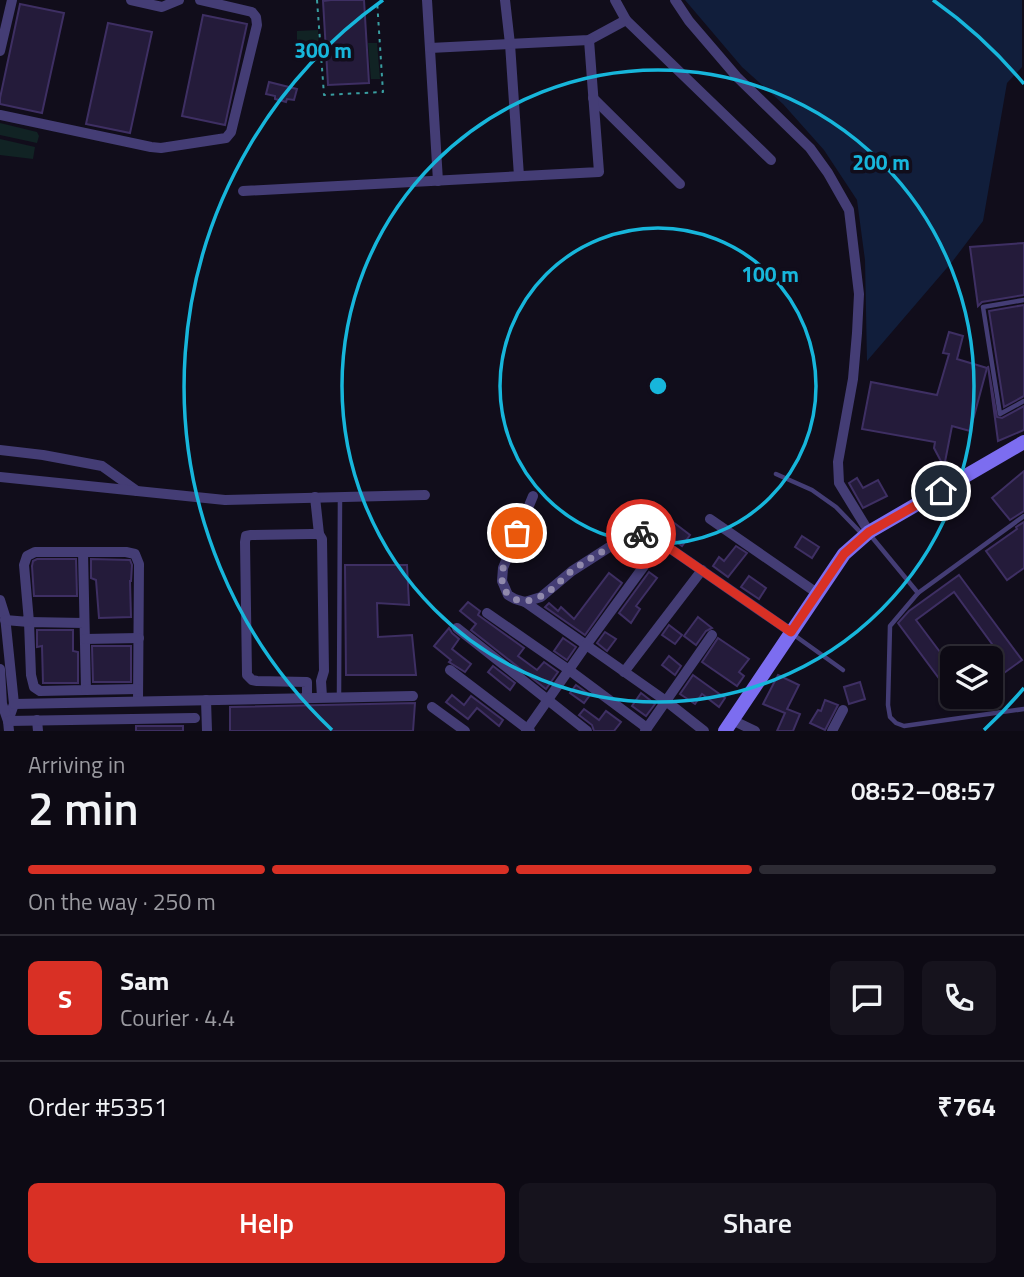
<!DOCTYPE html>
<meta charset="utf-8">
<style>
:root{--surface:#0d0a14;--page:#16131d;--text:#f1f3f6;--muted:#9a9aa0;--line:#2d2b34;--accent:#d93025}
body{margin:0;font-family:"Titillium Web",sans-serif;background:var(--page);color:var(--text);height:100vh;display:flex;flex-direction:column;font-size:26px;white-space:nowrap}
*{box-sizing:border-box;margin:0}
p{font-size:23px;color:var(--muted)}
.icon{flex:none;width:38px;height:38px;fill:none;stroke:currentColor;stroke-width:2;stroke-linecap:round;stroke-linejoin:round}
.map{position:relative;height:731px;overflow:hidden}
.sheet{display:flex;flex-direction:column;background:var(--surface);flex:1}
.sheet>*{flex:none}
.tools{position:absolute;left:940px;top:646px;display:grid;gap:14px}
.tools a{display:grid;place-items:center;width:63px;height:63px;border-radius:10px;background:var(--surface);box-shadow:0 2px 5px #0004,0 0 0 2px var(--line);font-size:35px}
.pin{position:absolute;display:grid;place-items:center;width:60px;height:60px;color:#fff;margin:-30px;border:4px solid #fff;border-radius:50%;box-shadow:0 2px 7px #0007}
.courier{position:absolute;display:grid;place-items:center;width:70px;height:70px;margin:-35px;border:5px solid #d93025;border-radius:50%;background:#fff;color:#222;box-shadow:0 2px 9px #0007}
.headline em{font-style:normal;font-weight:600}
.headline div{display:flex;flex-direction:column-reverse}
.headline{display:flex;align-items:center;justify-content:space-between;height:119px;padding:0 28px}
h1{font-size:46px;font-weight:600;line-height:52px}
.bar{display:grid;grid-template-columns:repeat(4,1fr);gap:10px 7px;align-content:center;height:84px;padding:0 28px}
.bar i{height:9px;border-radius:5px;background:var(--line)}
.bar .selected{background:var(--accent)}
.bar p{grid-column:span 4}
.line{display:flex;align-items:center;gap:18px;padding:0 28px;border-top:2px solid var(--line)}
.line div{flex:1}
.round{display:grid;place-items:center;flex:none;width:74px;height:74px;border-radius:10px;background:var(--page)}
.action{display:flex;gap:14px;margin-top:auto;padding:14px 28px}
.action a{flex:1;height:80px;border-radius:10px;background:var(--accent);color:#fff;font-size:28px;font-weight:600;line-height:80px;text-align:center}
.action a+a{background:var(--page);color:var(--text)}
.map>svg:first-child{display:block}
</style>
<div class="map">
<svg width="1024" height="731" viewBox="0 0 1024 731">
<rect width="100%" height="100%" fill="#110d1b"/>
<g fill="#112324">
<path d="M318 30 319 53H297V31Z"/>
<path d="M368 43H377L380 79H371Z"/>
<path d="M0 123 37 132 39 136 37 143 0 135Z"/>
<path d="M0 139 35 147 33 159 0 155Z"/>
</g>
<path fill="#111e3b" d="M685 0H1022V67L1007 83 983 221 952 262 867 361 865 260 857 200 824 150 783 104 742 67Z"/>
<g fill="#241b3a" stroke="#3e2f63" stroke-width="2">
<path d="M331 0H364L369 83 328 85 323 1Z"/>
<path d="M20 4 64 13 42 113 0 104V98Z"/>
<path d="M203 15 247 24 225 125 182 116Z"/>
<path d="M108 23 152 32 130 133 86 124Z"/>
<path d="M269 82 297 89 294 100 287 99 286 102 275 99V96L266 94Z"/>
<path d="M1024 243V295L982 302 978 306 970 247Z"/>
<path d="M1024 305V396L1004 407 989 311Z"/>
<path d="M949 332 963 336 957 359 987 368 970 431 952 426 944 467 934 448 935 442 862 429 871 382 937 395 949 354 943 353Z"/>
<path d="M988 366 997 417 1002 418 1024 406V430L998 441Z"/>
<path d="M1024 471V511L1010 520 992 498Z"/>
<path d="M857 478 863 488 878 480 887 496 863 508 849 483Z"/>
<path d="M673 522 690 535 682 546 665 533Z"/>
<path d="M1024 522V568L1007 580 986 551 1017 529 1016 527Z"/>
<path d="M802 536 819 547 812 558 795 547Z"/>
<path d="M736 546 747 553 728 577 713 566 719 557 724 561Z"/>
<path d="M37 559H76L77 596H34L32 566 33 561Z"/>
<path d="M91 559 130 560 132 565 131 581H130L131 617 99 618 96 580 91 578Z"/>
<path d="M345 565H407L409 605 377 603 378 637 412 635 416 675H346Z"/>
<path d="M649 572 657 578 636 606 640 609 631 623 619 613Z"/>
<path d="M609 573 622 583 585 635 545 607 549 603 558 611 561 607 574 619Z"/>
<path d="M959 575 1022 660 990 683V662L1000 655 954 592 916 620 952 668V696L898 623 909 611Z"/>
<path d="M749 576 766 588 759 599 741 587Z"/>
<path d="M468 602 480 611 478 615 524 648 518 656 537 670 544 662 558 672 546 689 471 630 476 624 460 611Z"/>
<path d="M698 617 712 628 706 631 696 645 684 636Z"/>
<path d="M669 625 682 635 675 644 662 635Z"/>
<path d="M449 628 452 633 459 639 452 649 471 664 465 672 449 662 451 660 434 646Z"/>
<path d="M37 630H73V651L78 652V683H43L42 646 37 647Z"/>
<path d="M605 632 616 639 607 651 597 643Z"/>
<path d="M563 638 576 647 567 660 554 651Z"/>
<path d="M718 638 749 659 739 672 744 676 737 686 702 662Z"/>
<path d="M92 646H131V682H93Z"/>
<path d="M669 656 681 666 675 675 662 665Z"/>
<path d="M493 666 515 683 510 690 488 672Z"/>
<path d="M693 675 725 698 719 707 702 694 695 704 680 694Z"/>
<path d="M778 675 799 685 787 709 800 714 793 731H777L785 713 763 704Z"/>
<path d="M860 682 865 699 849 704 844 687Z"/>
<path d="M576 685 590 695 584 703 570 693Z"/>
<path d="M641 693 655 704 646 716 632 706Z"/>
<path d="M452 695 464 705 471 696 503 720 499 726 477 708 468 719 446 702Z"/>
<path d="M825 700 838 705 825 730 810 723 818 710 821 711Z"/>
<path d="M415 703 413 731H230V707Z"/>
<path d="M584 709 599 720 606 711 621 722 614 731H594L592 725 579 715Z"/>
<rect x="136" y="726" width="47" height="5"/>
</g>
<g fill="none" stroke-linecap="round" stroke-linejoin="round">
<path stroke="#399ea1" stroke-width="2" stroke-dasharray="3.5 5" stroke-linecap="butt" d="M317 0 324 95 383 92 377 0"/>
<g stroke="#443d75" stroke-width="4.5">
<path d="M1024 300 983 307 1000 414 1024 401"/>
<path d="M776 474 812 490 836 507 864 536"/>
<path d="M871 536 918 593 890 626 888 705 890 717 896 723 904 726 1024 709"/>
<path d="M918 593 1024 516"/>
<path d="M794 635 843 670"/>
<path d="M339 697 340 497"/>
</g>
<g stroke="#443d75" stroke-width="10">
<path d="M131 0 162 7 179 0"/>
<path d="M427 0 438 181"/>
<path d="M505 0 510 44 519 176"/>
<path d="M675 0 689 21 737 77 810 148 828 173 849 210 859 294 857 333 853 379 838 462 839 483 869 532"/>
<path d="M626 20 771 160"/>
<path d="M430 48 589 40 626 20 615 0"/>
<path d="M0 51 12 0"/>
<path d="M593 98 680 184"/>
<path d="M0 115 151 147 161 148 226 138 231 132 257 25 256 17 252 12 200 0"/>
<path d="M243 191 599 172 589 40"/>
<path d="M0 450 43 455 102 466 137 491"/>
<path d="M0 477 225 500 425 495"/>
<path d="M533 496 503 568 502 581 508 595 515 599 525 602 541 597 572 571 611 546 641 534 652 536 791 632"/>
<path d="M315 497 319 534"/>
<path d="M710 519 817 593"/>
<path d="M83 552 86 690 40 691 34 687 31 675 29 622 84 623"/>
<path d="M0 600 5 616 14 704 8 721"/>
<path d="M525 602 666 701 704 731"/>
<path d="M487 613 569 670 647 728"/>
<path d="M5 620 29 622 24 565 27 556 35 552H126L135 554 139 564 138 701"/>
<path d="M457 628 587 731"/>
<path d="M85 639 139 638"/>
<path d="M0 669 2 704 8 721 9 731"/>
<path d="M450 670 530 731"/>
<path d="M624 672 702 570"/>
<path d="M86 690 138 689"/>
<path d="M307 697V682L257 681 252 680 247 675 245 542 246 536 251 535 311 534H319L322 539 324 671 321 681 322 697"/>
<path d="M206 700 207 731"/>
<path d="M14 704 413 696"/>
<path d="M432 707 465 731"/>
<path d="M37 720 38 731"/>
<path d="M732 720 755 731"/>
<path d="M8 721 195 718"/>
<path d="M526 731 587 644 644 566"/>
<path d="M645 731 712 635"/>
<path d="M832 731 843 710"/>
</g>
<path stroke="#7c6df0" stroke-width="14" d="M725 731 844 554 869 532 1024 442"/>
</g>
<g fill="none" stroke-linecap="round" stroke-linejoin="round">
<path stroke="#9089ac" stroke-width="7" stroke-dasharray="0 12.6" d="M517 533C509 550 490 585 513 598 521 603 531 601 539 597 552 592 562 578 573 570 595 555 617 542 641 534"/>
<path stroke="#d93025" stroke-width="9" d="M641 534 652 536 791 632 844 554 869 532 941 491"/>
</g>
<g fill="none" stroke="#17b6db" stroke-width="3.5">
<circle cx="658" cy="386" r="158"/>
<circle cx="658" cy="386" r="316"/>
<path d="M1024 688A474 474 0 0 1 984 730M332 730A474 474 0 0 1 383 0M933 0A474 474 0 0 1 1024 84"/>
</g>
<circle cx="658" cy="386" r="10" fill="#17b6db" stroke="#110d1b" stroke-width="3.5"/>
<g font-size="21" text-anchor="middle" font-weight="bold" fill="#17b6db" stroke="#110d1b" stroke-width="7" stroke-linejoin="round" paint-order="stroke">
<text x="323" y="58">300 m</text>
<text x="881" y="170">200 m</text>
<text x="770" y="282">100 m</text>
</g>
</svg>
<div class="tools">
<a><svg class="icon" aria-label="layers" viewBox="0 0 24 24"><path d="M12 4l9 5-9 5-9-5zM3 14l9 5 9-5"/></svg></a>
</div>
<div class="pin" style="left:517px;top:533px;background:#ea580c"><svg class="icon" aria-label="bag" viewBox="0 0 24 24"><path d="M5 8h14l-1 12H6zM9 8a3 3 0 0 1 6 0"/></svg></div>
<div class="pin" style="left:941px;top:491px;background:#1f2937"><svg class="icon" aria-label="home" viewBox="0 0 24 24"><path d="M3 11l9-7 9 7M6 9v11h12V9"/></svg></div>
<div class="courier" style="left:641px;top:534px"><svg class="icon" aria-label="bike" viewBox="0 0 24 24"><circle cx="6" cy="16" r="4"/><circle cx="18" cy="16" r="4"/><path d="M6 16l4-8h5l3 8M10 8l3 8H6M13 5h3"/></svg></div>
</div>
<section class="sheet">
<div class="headline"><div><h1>2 min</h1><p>Arriving in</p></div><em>08:52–08:57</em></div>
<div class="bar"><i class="selected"></i><i class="selected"></i><i class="selected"></i><i></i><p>On the way · 250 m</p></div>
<div class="line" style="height:126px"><b class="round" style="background:var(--accent);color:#fff">S</b><div><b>Sam</b><p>Courier · 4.4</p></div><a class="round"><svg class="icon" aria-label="chat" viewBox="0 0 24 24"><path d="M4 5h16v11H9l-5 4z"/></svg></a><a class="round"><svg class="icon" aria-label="phone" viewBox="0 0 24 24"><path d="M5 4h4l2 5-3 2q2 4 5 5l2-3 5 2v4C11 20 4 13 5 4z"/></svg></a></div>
<div class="line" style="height:91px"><div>Order #5351</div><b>₹764</b></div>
<div class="action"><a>Help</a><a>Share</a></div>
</section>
